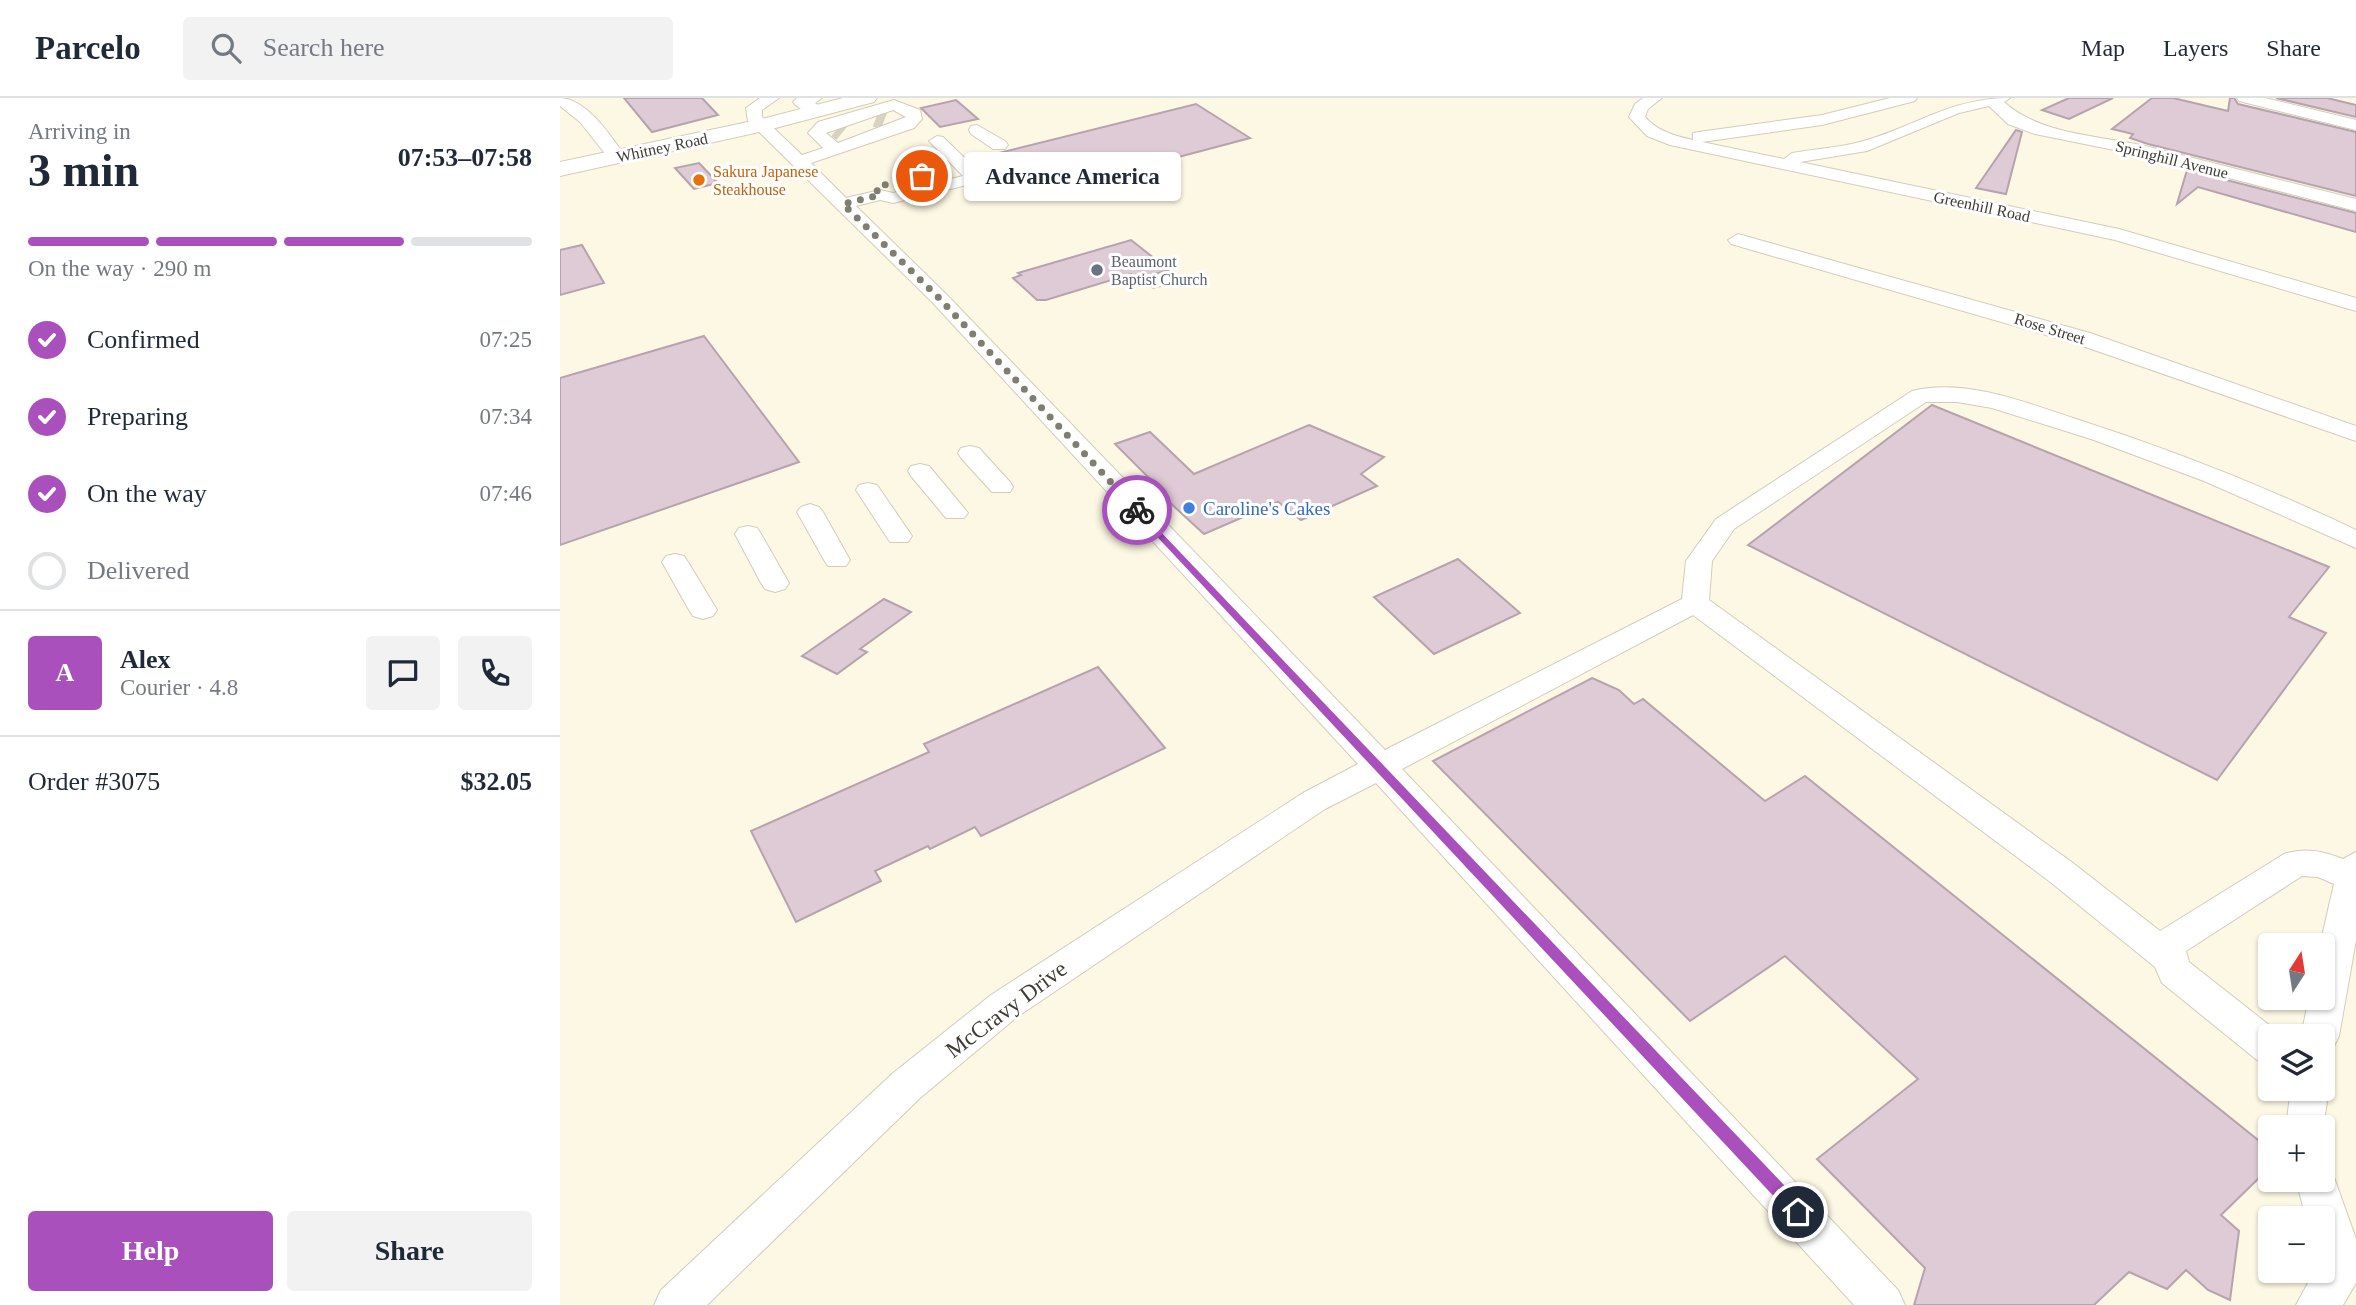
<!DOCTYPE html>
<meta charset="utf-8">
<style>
:root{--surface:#fff;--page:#f2f2f3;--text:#1f2937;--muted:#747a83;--line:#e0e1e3;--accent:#a950bc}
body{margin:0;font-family:"Times New Roman",serif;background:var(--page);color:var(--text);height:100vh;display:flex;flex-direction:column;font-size:26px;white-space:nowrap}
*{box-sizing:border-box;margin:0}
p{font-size:23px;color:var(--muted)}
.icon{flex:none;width:38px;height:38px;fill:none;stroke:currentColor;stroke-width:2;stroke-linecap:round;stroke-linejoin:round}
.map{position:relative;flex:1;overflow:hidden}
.panel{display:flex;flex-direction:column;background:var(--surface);width:560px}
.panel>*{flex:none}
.needle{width:46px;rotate:12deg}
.controls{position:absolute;left:1698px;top:835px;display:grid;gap:14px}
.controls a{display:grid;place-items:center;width:77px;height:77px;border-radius:7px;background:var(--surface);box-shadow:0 2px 5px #0004;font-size:35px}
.pin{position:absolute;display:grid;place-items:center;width:60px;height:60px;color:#fff;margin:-30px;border:4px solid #fff;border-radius:50%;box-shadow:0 2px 7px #0007}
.courier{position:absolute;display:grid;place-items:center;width:70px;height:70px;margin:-35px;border:5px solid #a950bc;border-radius:50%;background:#fff;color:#222;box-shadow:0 2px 9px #0007}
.bubble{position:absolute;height:49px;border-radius:7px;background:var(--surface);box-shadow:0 2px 5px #0004;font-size:23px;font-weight:700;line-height:49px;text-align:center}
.overview em{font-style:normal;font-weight:700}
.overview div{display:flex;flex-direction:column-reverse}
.overview{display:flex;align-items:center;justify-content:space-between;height:119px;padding:0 28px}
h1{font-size:46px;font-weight:700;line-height:52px}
.bar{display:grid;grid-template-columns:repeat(4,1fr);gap:10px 7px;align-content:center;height:84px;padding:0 28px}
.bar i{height:9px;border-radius:5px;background:var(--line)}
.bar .on{background:var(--accent)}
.bar p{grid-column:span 4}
.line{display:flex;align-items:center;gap:18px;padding:0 28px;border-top:2px solid var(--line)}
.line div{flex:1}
.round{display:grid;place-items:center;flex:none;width:74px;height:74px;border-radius:7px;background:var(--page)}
ol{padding:0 28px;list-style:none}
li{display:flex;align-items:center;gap:21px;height:77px}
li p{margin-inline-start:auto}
li .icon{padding:7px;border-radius:50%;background:var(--accent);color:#fff;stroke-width:4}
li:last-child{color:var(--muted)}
li i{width:38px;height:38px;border:4px solid var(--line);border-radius:50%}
.primary-button{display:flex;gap:14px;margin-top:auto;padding:14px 28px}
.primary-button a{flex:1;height:80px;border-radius:7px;background:var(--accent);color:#fff;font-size:28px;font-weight:700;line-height:80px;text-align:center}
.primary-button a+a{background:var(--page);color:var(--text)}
header{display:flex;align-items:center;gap:42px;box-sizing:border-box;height:98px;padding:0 35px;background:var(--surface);border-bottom:2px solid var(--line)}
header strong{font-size:33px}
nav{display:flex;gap:38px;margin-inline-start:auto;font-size:24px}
.search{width:490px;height:63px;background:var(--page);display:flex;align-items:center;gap:18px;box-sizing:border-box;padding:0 24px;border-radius:7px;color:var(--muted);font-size:26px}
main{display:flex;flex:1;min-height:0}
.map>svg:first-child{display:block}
</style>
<header>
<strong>Parcelo</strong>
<div class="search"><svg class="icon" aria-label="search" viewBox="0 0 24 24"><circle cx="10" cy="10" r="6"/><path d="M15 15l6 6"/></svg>Search here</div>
<nav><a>Map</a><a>Layers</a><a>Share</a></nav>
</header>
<main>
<section class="panel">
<div class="overview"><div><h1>3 min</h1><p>Arriving in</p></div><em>07:53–07:58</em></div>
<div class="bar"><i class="on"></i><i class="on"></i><i class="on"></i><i></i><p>On the way · 290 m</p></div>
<ol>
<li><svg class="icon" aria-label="check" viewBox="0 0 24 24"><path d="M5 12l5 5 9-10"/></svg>Confirmed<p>07:25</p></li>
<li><svg class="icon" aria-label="check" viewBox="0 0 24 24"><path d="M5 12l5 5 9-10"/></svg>Preparing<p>07:34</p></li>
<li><svg class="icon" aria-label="check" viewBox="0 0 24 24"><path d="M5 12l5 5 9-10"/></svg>On the way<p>07:46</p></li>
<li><i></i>Delivered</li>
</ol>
<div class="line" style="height:126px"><b class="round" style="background:var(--accent);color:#fff">A</b><div><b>Alex</b><p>Courier · 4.8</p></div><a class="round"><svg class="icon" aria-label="chat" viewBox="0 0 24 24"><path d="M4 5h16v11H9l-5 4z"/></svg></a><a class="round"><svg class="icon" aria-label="phone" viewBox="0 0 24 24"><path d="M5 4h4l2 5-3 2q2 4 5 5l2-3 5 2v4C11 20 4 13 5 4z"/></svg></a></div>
<div class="line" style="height:91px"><div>Order #3075</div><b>$32.05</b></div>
<div class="primary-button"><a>Help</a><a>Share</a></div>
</section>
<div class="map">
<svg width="1796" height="1207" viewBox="0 0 1796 1207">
<rect width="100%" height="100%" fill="#fdf8e4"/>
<g fill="#dfcbd5" stroke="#b6a3ad" stroke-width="2">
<path d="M64 0H142L158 17 92 34Z"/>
<path d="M1509 0H1553L1509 21 1482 12Z"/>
<path d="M1592 0H1613L1668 13 1670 0H1674L1678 6 1796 34V98L1588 46 1570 40 1573 36 1552 31Z"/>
<path d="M1716 0H1767L1796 7V19Z"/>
<path d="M396 2 418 21 380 29 361 10Z"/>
<path d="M636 6 690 40 581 69 566 59 518 72H486L478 66 453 72H433L419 60Z"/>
<path d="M1456 32 1462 34 1446 96 1416 90Z"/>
<path d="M139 65 158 85 134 91 115 70Z"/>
<path d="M1627 72 1796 115V134L1638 89 1617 106Z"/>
<path d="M571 142 609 172 577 181 571 176 486 202H477L453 180 461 177 458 175Z"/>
<path d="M22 147 44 185 0 197V152Z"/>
<path d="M144 238 239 364 0 447V280Z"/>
<path d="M1372 307 1769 469 1729 519 1766 535 1657 682 1188 447Z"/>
<path d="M749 327 824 359 801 376 817 388 741 422 718 404 644 436 596 392 599 390 555 346 590 334 634 376Z"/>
<path d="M898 461 960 515 874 556 814 499Z"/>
<path d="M324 501 351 514 300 551 307 554 277 576 242 558Z"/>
<path d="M538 569 605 650 421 738 415 729 370 751 368 748 315 773 321 783 236 824 191 733 369 654 364 646Z"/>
<path d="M1032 580 1059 592 1074 606 1083 601 1205 703 1245 678 1703 1046 1699 1080 1661 1117 1679 1133 1670 1202 1648 1192 1626 1172 1607 1191 1569 1174 1534 1207H1354L1365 1170 1257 1061 1358 981 1225 858 1130 923 873 663Z"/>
</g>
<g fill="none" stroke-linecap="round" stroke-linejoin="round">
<g stroke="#d7d2c1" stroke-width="18" stroke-dasharray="18 9" stroke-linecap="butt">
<path d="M316 20 324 23"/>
<path d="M277 31 282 35"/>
</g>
<g stroke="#d2cdba" stroke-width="2">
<g id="minor">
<path d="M0 0C26 0 51 38 65 58L62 62H50L20 24 0 8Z"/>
<path d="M200 0H219L202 12V19L242 57 263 50 248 35 258 24 334 2 360 12 362 21 354 30 251 65 286 100 320 92 333 95 403 78 369 43 377 38 383 39 420 75 582 74 585 78 582 82 576 83 415 85 333 105 320 102 296 108 387 197 825 652 1122 501 1126 463 1156 421 1352 293C1405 280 1464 304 1513 320 1610 351 1704 388 1796 432V450L1644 383 1534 342 1432 310 1397 304H1366L1174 431 1152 463 1149 502 1513 765 1600 833 1724 756C1745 749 1763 753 1783 761L1796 754V842L1779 938 1773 950 1762 953V938H1741L1749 900H1762V847H1760L1774 786 1758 779 1742 778 1626 853 1629 864 1723 938H1710V966L1697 962 1602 885 1595 869 1489 783 1133 517 842 671 1338 1192 1345 1207H1294L816 685 765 711 457 919 360 1000 147 1207H94L101 1192 332 976 431 897 743 695 798 666 373 205 188 23 186 10ZM333 12 346 19 278 45 266 35Z"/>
<path d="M237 0H262L255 5 266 13 258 18C250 16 238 11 233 4Z"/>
<path d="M1083 0H1102L1088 11 1085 19C1097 33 1115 38 1133 42V35L1139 34 1262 17 1330 0H1357L1355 3 1262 27 1142 44 1224 61 1232 55C1253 51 1275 50 1296 45 1353 31 1387 0 1450 0L1444 4C1482 38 1541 37 1589 49 1658 66 1727 84 1796 101V113L1584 58 1475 36 1448 26 1429 8 1399 15 1307 53 1240 64 1559 131 1796 200V213L1555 142 1110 47 1087 38 1069 19 1075 6Z"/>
<path d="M1677 0H1705L1796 22V32L1679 3Z"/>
<path d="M417 27 445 43 448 47 445 51H433L411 36 409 32 411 28Z"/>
<path d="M1178 136 1530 235 1796 328V343L1514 245 1171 146 1168 142Z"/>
<path d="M603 175 613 181 610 185 593 190 583 184 586 180Z"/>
<path d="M410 348 419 350 450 384 453 389 450 394H432L401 360 398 355 401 350Z"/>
<path d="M360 366 369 368 404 410 408 415 404 420H386L351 378 348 373 351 368Z"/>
<path d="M308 385 317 387 352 438 348 444H330L326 438 296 392 299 387Z"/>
<path d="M250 406 259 409 263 414 290 462 286 468H268L264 462 237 414 241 409Z"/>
<path d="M188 428 197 430 201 436 229 485 225 491 215 494 205 491 201 485 175 436 179 430Z"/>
<path d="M115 456 124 458 128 464 157 512 153 518 143 521 133 518 129 512 102 464 106 458Z"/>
<path d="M1762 977 1769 990 1762 1037V1029H1726L1731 990H1762Z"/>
<path d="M1762 1065 1770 1068 1796 1141V1185L1783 1207H1736L1755 1172H1762V1120H1746L1736 1082H1762Z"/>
</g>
</g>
<g stroke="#d2cdba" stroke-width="2">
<path id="major" d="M283 0H317L314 4 204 33 0 78V64L202 21Z"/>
</g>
<use href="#minor" fill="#fff" fill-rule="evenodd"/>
<use href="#major" fill="#fff" fill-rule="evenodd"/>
</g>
<path fill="#a950bc" d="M577 409 1244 1108V1119H1233L574 414Z"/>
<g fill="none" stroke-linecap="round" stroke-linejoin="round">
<path stroke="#807d71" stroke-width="7" stroke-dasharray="0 12.6" d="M362 78 320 88 316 91 320 97 283 106 380 201 577 412"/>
</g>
<circle fill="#e8710a" stroke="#fff" stroke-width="2.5" cx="139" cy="82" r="7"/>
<circle fill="#6b7280" stroke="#fff" stroke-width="2.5" cx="537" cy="172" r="7"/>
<circle fill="#3f7fe0" stroke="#fff" stroke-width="2.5" cx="629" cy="410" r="7"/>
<g text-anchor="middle" stroke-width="6" stroke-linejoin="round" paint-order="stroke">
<g font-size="16" fill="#3d3b33" stroke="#fff">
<text transform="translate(102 49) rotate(-12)" y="6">Whitney Road</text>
<text transform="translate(1612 61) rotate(14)" y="6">Springhill Avenue</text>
<text transform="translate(1422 108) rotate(12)" y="6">Greenhill Road</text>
<text transform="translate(1490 230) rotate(17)" y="6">Rose Street</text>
</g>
<g font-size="16" fill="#c56008" stroke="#fff" text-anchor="start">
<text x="153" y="79">Sakura Japanese<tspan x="153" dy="18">Steakhouse</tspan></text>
</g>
<g font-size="16" fill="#5b616d" stroke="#fff" text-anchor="start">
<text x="551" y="169">Beaumont<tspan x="551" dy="18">Baptist Church</tspan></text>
</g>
<g font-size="19" fill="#366cbe" stroke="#fff" text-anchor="start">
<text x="643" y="417">Caroline's Cakes</text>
</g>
<g font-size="23" fill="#3d3b33" stroke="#fff">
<text transform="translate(446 911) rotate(-37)" y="8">McCravy Drive</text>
</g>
</g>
</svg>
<div class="controls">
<a><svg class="needle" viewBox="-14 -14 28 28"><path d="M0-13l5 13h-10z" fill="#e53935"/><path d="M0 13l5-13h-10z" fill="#747a83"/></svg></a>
<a><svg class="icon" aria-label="layers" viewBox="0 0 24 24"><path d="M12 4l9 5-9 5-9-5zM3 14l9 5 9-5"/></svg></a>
<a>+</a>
<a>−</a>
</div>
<div class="pin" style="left:362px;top:78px;background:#ea580c"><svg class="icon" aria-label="bag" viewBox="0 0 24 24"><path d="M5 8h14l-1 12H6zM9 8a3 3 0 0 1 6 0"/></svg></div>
<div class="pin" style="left:1238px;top:1114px;background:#1f2937"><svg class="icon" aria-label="home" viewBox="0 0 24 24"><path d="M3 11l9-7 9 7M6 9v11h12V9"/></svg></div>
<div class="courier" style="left:577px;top:412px"><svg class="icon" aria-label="bike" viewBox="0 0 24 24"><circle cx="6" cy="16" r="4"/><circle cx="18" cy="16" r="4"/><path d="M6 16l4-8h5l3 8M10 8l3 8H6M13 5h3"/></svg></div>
<div class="bubble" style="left:404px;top:54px;width:217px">Advance America</div>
</div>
</main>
